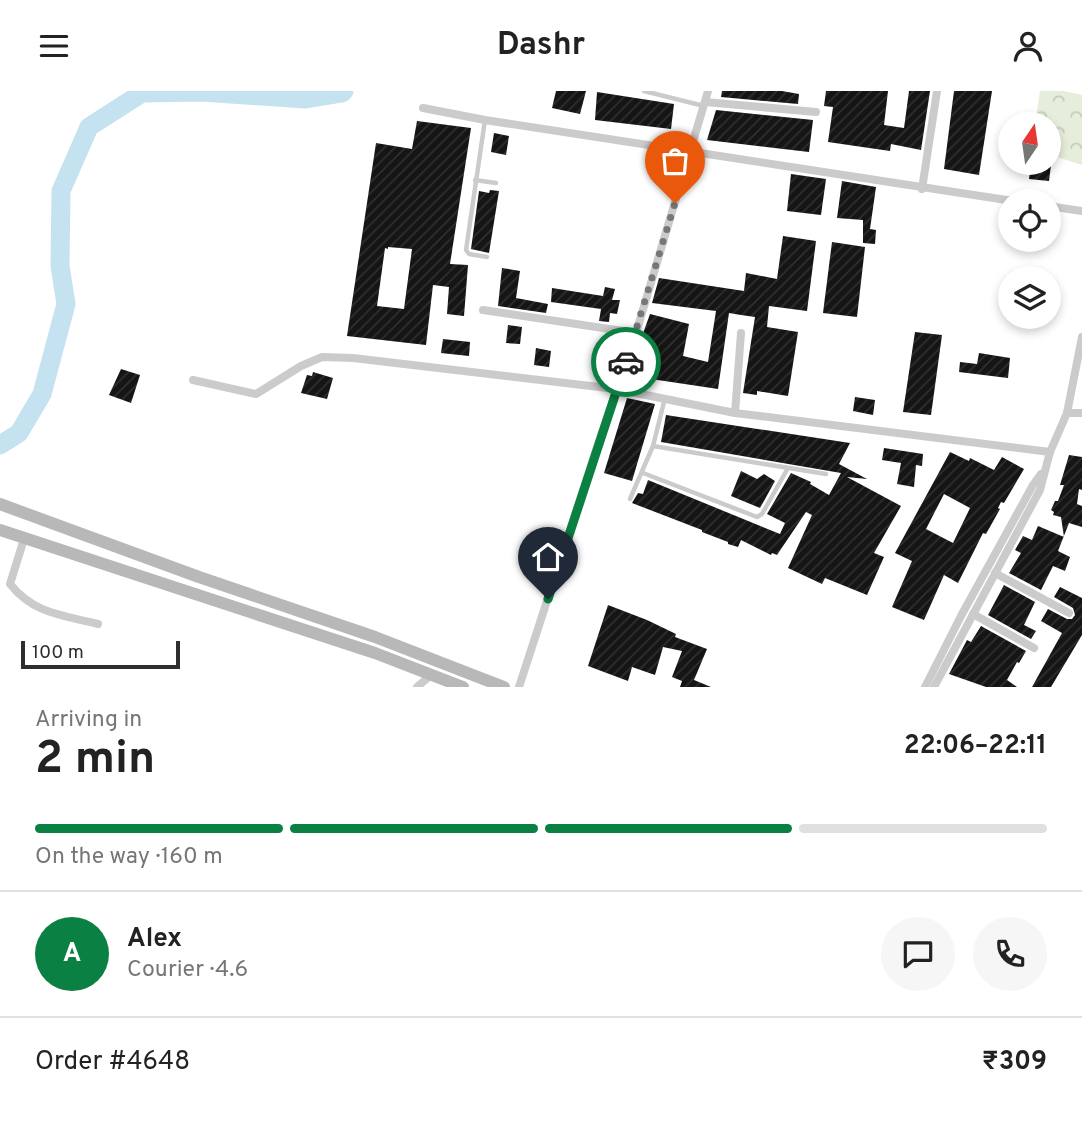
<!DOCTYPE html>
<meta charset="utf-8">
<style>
:root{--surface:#fff;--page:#f6f6f6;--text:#222;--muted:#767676;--line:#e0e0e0;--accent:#0b8043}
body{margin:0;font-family:Overpass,sans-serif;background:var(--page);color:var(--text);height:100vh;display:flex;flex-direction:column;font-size:26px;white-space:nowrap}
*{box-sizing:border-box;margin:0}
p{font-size:23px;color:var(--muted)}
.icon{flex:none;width:38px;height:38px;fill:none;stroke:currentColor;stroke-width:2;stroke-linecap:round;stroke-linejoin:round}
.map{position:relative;height:596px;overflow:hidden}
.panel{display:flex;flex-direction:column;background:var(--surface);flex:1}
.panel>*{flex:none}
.needle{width:46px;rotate:13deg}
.tools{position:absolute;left:998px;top:21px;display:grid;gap:14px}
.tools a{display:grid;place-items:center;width:63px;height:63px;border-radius:50%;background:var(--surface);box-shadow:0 4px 10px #0003;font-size:35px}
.scale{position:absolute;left:21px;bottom:18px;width:159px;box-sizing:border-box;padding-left:7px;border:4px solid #2e2e2e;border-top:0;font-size:19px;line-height:24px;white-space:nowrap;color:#2e2e2e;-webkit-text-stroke:5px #fff;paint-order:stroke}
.pin{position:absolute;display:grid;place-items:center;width:60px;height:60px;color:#fff;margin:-72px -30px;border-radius:50% 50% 50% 0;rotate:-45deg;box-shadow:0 0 7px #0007}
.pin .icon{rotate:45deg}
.courier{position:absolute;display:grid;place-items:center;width:70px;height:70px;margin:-35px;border:5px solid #0b8043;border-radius:50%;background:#fff;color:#222;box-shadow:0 2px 9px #0007}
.summary em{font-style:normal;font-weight:700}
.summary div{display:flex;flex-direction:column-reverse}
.summary{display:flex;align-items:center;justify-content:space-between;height:119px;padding:0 35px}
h1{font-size:46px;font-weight:700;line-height:52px}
.bar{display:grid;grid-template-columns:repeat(4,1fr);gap:10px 7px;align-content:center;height:84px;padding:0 35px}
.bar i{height:9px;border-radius:5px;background:var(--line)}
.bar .on{background:var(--accent)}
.bar p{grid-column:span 4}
.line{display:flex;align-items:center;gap:18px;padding:0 35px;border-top:2px solid var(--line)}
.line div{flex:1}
.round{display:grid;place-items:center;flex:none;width:74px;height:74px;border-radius:37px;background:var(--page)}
header{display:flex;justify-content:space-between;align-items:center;height:91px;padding:0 35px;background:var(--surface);font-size:32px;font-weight:700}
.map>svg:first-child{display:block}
</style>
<header><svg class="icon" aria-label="menu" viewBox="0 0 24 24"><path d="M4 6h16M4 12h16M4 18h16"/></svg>Dashr<svg class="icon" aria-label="person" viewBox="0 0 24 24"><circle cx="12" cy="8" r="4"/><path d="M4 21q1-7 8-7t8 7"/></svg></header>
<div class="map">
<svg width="1082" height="596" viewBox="0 0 1082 596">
<defs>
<pattern id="forest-crowns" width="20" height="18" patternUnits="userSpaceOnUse" patternTransform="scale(1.75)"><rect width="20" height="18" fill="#e6edda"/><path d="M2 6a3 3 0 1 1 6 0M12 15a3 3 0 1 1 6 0" fill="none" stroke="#c6ccbb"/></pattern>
<pattern id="building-hatch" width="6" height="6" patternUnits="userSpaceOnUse" patternTransform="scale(1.75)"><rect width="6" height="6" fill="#151515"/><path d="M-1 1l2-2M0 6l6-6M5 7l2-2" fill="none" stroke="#2f2f2f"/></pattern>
</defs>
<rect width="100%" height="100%" fill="#fff"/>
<path fill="url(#forest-crowns)" d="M1040 0H1064L1082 4V74L1048 63V33H1035Z"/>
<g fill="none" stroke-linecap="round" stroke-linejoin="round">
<path stroke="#c4e2ef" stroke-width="19" d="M0 354 19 342 42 303 66 213 60 175 61 100 89 36 142 2 201 1 306 8 342 2 344 0"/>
</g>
<g fill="url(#building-hatch)" fill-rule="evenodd">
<path d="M556 0H586L580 23 552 17Z"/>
<path d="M722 0H782L799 3 798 13 721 6Z"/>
<path d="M826 0H888L884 34 904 37 909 0H930L921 59 891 53 890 60 828 51 833 16 824 15Z"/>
<path d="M954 0H992L979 84 944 78Z"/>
<path d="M597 1 674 13 671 38 595 29Z"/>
<path d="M716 19 813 29 809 61 707 49Z"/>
<path d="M417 30 471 37 450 173 468 174 464 225 447 223 449 196 433 194 426 254 347 245 376 52 412 58ZM388 156 412 158 404 218 377 215 385 157 388 158Z"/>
<path d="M494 42 509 45 506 64 491 61Z"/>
<path d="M1031 72 1051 74 1049 90 1029 88Z"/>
<path d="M791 83 826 88 821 124 787 120Z"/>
<path d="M842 90 876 96 870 138 876 139 875 153 863 152V129L837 127Z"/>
<path d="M490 99 499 100 489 162 471 158 479 100 489 102Z"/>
<path d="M783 145 816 150 807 220 769 215 767 236 798 241 788 305 757 300V304L743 302 755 226 741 224 729 222 718 298 631 285 633 270 637 259H640L641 248 650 223 689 233 683 265 708 271 716 220 652 212 659 187 744 200 746 182 777 188Z"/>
<path d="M832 151 865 156 857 226 823 222Z"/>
<path d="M502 177 520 180 516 207 548 213 546 222 498 215Z"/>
<path d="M605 196 615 198 612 209H620L617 223 610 222 609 231 599 230 601 218 551 211 552 197 603 205Z"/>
<path d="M508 234 522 236 520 253 506 252Z"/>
<path d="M915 241 942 244 931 324 903 321Z"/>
<path d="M443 248 470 251 469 265 441 262Z"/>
<path d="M536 257 551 260 549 276 534 274Z"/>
<path d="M979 262 1010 267 1008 287 959 281 960 271 977 273Z"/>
<path d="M121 278 140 284 131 312 109 304Z"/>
<path d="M313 281 333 287 327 308 301 302 307 284 312 285Z"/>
<path d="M855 306 875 309 873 324 853 320Z"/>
<path d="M627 307 655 313 632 390 604 382Z"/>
<path d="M666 324 850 352 839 373 867 388 847 386 901 415 874 462 884 466 867 504 825 487 822 493 788 477 812 424 806 421 777 464 772 462 771 464 741 449 738 456 728 453V451L702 441V439L632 412 638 402 643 403 648 389 780 443 785 432 767 423 791 382 811 391 810 393 829 404 841 382 661 351Z"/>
<path d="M884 357 923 363 922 375 916 374 914 396 897 393 901 372 882 369Z"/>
<path d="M950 361 969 370 970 367 994 379 1002 366 1024 378 1004 412 1001 411 998 417 1000 418 986 443 983 442 958 492 944 484 924 529 892 516 912 470 895 462ZM944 403 970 417 953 452 926 438Z"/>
<path d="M1069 364 1082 366V399L1079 398 1077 413 1082 415V436L1069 432 1058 460 1070 466 1065 480 1053 475 1041 499 1009 482 1021 462 1015 459 1023 445 1032 449 1038 435 1064 446 1061 426 1053 424 1054 421 1051 419 1055 410H1058L1064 394H1060Z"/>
<path d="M741 380 757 388 764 383 775 390 760 417 731 405Z"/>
<path d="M1004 494 1035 511 1024 534 1036 540 1031 548 988 524Z"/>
<path d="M1060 496 1082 507V544L1051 596H1032L1062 542 1041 530 1048 518 1067 528H1072L1075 524 1073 517 1054 506Z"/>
<path d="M608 514 647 529 676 543 675 546 707 558 694 589 711 596H680L682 590 672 586 682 560 663 556 655 584 632 576 628 590 588 575Z"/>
<path d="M981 535 1026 560 1019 572 1017 571 1007 589 1017 596H986L949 583 967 549 971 551Z"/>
</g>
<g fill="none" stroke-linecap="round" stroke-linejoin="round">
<g stroke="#cbcbcb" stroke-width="4.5">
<path d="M644 0 704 15"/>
<path d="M485 29 466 159 469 163 487 166"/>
<path d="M475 89 496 92"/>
<path d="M653 355 826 383"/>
<path d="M643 382 757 426 762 423 788 377"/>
<path d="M630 408 653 355 665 307"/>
</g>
<g stroke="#cbcbcb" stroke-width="8">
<path d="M705 11 816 21"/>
<path d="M423 17 485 29 1013 110"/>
<path d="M922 98 937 0"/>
<path d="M1048 115 1082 120"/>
<path d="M483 219 636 242"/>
<path d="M193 289 256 303 301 275 322 266 353 267 616 298 735 322 1050 361"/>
<path d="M735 322 741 242"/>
<path d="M1067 322H1082"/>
<path d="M24 448 10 493C34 523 62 524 98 533"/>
<path d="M995 482 1069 522"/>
<path d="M973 523 1034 557"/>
<path d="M417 596 431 584"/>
<path d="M519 596 597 356 636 242 708 0"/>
<path d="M925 596 961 525 1033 394 1041 383"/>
<path d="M934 596 1040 399 1050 361 1067 322 1082 246"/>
</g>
<g stroke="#b8b8b8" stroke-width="12">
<path d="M0 413 199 486 375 546 504 596"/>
<path d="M0 439 375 562 463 596"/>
</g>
</g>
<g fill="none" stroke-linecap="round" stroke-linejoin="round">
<path stroke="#777" stroke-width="7" stroke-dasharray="0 12.6" d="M626 271 675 112"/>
<path stroke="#0b8043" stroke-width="9" d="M548 508 626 271"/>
</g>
</svg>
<div class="tools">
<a><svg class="needle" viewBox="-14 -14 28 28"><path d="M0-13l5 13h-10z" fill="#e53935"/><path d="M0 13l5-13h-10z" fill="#767676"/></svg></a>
<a><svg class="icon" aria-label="locate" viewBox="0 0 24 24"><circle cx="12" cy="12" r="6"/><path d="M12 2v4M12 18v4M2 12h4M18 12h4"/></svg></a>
<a><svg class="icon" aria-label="layers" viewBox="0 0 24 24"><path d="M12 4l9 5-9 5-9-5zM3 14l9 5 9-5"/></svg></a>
</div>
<div class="scale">100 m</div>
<div class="pin" style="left:675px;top:112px;background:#ea580c"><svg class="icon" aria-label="bag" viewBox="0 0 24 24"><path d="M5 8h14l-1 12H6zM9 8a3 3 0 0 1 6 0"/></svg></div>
<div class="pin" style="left:548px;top:508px;background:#1f2937"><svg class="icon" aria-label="home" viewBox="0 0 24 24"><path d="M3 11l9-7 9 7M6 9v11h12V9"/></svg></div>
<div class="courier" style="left:626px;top:271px"><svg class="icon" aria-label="car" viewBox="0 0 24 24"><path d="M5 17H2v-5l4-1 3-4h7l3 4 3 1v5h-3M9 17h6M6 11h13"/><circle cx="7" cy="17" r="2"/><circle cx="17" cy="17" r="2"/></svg></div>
</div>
<section class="panel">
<div class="summary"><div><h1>2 min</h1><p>Arriving in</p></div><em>22:06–22:11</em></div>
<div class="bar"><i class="on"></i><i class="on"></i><i class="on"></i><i></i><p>On the way · 160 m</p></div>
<div class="line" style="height:126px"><b class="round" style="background:var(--accent);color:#fff">A</b><div><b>Alex</b><p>Courier · 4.6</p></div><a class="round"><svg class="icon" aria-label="chat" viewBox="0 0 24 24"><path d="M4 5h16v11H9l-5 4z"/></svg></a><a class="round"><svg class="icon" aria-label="phone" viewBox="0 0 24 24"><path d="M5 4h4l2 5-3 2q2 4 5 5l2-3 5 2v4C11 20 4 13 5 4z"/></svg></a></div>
<div class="line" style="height:91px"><div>Order #4648</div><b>₹309</b></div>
</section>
